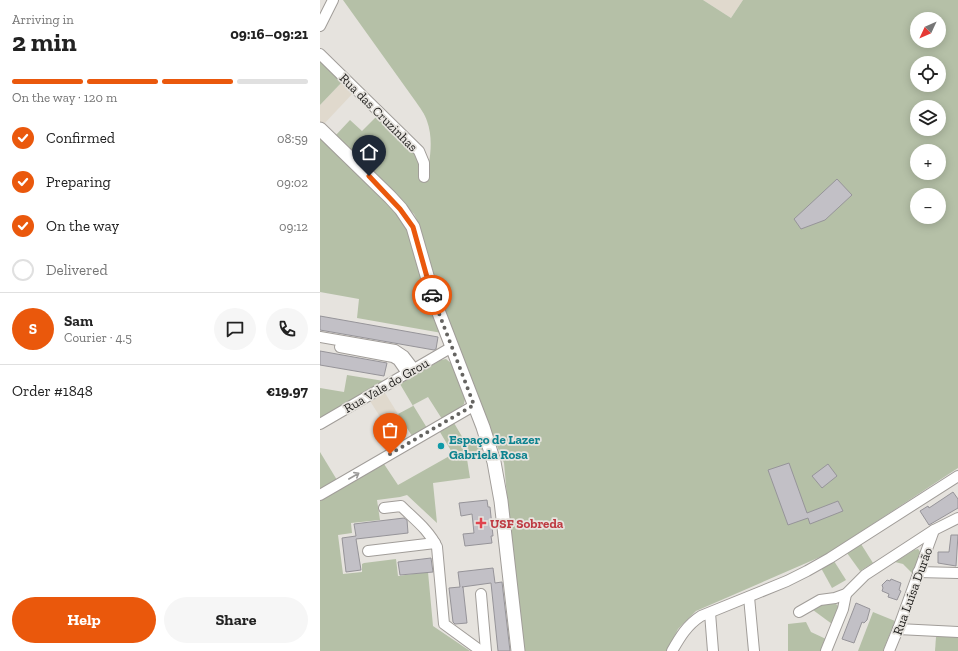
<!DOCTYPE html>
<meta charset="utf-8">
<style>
:root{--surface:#fff;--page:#f6f6f6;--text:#222;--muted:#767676;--line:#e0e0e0;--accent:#ea580c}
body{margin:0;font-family:"Zilla Slab",serif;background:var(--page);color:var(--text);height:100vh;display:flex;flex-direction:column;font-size:15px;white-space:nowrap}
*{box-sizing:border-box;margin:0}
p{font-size:13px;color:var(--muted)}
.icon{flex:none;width:22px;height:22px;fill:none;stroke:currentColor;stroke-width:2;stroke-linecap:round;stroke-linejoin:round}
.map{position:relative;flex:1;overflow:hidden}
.drawer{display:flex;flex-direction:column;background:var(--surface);width:320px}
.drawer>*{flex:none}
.needle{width:26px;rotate:226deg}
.tools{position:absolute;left:590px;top:12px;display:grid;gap:8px}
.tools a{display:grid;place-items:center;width:36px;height:36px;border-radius:50%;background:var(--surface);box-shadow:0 2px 10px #0003;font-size:20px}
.pin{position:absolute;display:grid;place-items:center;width:34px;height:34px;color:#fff;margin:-41px -17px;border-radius:50% 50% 50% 0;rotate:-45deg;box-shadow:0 0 4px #0007}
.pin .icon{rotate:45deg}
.courier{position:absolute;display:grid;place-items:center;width:40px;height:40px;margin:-20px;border:3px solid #ea580c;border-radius:50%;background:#fff;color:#222;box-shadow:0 1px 5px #0007}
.overview em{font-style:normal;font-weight:800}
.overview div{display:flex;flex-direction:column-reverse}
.overview{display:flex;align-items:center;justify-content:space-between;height:68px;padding:0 12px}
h1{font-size:26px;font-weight:800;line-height:30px}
.bar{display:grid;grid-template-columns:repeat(4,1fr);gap:6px 4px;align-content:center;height:48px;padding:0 12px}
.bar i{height:5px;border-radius:3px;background:var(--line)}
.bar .current{background:var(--accent)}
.bar p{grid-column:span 4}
.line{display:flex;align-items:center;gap:10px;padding:0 12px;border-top:1px solid var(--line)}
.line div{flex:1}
.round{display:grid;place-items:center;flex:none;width:42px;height:42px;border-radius:21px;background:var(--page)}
ol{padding:0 12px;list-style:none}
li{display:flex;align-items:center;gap:12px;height:44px}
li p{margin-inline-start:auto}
li .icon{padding:4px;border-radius:50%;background:var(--accent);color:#fff;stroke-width:4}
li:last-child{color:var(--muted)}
li i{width:22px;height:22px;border:2px solid var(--line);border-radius:50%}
.cta{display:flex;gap:8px;margin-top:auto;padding:8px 12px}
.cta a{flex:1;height:46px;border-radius:24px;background:var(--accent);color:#fff;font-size:16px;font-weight:800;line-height:46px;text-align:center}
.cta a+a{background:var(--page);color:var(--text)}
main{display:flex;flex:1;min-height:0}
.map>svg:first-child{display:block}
</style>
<main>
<section class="drawer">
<div class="overview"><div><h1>2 min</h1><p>Arriving in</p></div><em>09:16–09:21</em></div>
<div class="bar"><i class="current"></i><i class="current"></i><i class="current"></i><i></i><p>On the way · 120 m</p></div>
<ol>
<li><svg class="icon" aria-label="check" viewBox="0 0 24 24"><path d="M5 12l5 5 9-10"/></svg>Confirmed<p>08:59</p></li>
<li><svg class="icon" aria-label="check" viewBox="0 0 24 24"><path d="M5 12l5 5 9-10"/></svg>Preparing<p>09:02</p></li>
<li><svg class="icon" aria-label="check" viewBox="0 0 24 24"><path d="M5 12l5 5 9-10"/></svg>On the way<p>09:12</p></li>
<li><i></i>Delivered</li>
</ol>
<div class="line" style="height:72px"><b class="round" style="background:var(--accent);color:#fff">S</b><div><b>Sam</b><p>Courier · 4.5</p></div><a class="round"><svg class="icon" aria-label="chat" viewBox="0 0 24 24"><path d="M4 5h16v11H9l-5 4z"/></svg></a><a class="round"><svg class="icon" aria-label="phone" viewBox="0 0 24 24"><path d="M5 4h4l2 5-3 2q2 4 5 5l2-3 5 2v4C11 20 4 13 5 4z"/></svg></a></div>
<div class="line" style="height:52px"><div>Order #1848</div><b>€19.97</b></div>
<div class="cta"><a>Help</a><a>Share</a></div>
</section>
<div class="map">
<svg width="638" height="651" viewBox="0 0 638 651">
<rect width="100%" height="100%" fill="#e6e3de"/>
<g fill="#e0d9cd">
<path d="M383 0H423L411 18Z"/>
<path d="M23 81 34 92 3 125 0 123V105Z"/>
<path d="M65 393 78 414 64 423 50 401Z"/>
</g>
<g fill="#b5c0a7" fill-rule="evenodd">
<path d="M23 0H383L411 18 423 0H638V468L507 554 376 611 358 629 347 651H201L184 463 119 304 98 222 94 214 88 208 15 136 30 120 42 131 58 115 98 156 102 180 104 182C110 164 114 140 107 121 105 114 100 108 96 102ZM597 19H619V41H597ZM597 63H619V85H597ZM597 107H619V129H597ZM597 151H619V173H597ZM597 195H619V217H597Z"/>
<path d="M0 58 23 81 0 105Z"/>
<path d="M0 136 73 206 86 223 122 333 37 318 39 299 0 292Z"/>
<path d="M126 359 132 364 145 399 144 404 137 410 122 419 108 397 93 405 107 428 92 436 78 414 93 406 80 384 121 360Z"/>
<path d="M27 375 64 381 0 420V388L24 392Z"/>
<path d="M134 423 147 445 160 438 163 449 147 459 150 478 113 483 117 523 87 495 80 497 57 500 60 520 31 523 32 533 18 535 23 574 42 572V564L44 563 76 559 78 576 108 572 113 626 150 651H0V501L64 464 78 485 133 454 120 432Z"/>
<path d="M0 452 17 480 0 489Z"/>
<path d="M541 544 553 563 540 571 527 553Z"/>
<path d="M598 549 601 553 593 574 583 564 575 562 594 550Z"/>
<path d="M514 561 526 580 512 588 501 568Z"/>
<path d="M505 603H515L518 606 512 624 493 610Z"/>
<path d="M553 612 575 621 563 651H538Z"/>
<path d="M486 622 491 632 506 639 501 651H468V624Z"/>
<path d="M616 637H638V651H615Z"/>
</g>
<g fill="#c2c0c6" stroke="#969499">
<path d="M517 179 532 195 505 220 481 229 474 219Z"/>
<path d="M0 316 118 337 116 349 114 350 0 330Z"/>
<path d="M0 351 67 363 64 376 0 365Z"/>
<path d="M469 463 487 513 518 501 523 511 490 524 488 518 468 525 448 470Z"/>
<path d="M508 464 517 476 502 488 492 476Z"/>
<path d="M633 492 638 499V508L609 525 600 511 608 506 609 508Z"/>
<path d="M167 500 168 507H170L173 536H171L172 543 145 546 143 534 154 533 152 514 141 516 139 503Z"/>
<path d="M84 518 87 520 88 533 36 539 41 570 26 572 22 538 36 536 34 524Z"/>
<path d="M631 535H638L636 566 618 563V552H629Z"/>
<path d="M111 558 113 572 80 575 78 562Z"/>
<path d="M173 568 175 583 182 582 190 651H178L171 583 142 587H143L147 623 135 624 133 622 129 588 140 587 138 572Z"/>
<path d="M571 579 581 583 579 590 581 591 577 600 568 597 569 594 562 591 563 588 562 585 567 580 570 581Z"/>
<path d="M536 603 550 609 547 620 544 623 542 622 534 643 522 639Z"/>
</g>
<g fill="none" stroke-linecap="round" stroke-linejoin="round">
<g stroke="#a19d99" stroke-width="12">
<g id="minor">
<path d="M0 26 13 0"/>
<path d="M0 54 99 151 104 163V177"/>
<path d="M0 337 75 350 84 356 94 369"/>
<path d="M20 347 73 357 78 360 87 373"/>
<path d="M0 424 132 347"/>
<path d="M0 495 155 405"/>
<path d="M64 508 81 506C94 519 109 530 117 547L124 624 161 651"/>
<path d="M48 551 115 543"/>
<path d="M598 572 638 573"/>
<path d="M161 594 166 651"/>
<path d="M429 597 434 651"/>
<path d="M479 612 500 600 515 598 526 594 545 575 614 530 638 518"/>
<path d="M390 613 393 651"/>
<path d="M578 629 638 632"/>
<path d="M352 651C360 637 367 625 381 616L467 581 487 571 510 558 638 476"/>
<path d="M506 651 523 609 526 594"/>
<path d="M569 651 578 629 614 530"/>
</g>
</g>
<g stroke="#a19d99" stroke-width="15">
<path id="major" d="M0 129 70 197 81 209 93 227 114 300 163 427 174 462 181 501 198 651"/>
</g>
<use href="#minor" stroke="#fff" stroke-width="10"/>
<use href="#major" stroke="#fff" stroke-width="13"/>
</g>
<defs><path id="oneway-shaft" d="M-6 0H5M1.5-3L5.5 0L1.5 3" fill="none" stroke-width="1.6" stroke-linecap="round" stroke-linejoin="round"/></defs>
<use stroke="#9b9a99" href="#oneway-shaft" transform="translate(34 476) rotate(-30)"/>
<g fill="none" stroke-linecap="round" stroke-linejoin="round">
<path stroke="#656461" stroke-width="4" stroke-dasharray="0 7.2" d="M70 454 154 405 112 295"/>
<path stroke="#ea580c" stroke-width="5" d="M49 176 80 209 93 227 112 295"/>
</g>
<circle fill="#0f9aa8" stroke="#e6e3de" stroke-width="1.5" cx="121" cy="446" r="4"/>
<path fill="#e0444e" stroke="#e6e3de" stroke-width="1.5" d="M159 517h4v4h4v4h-4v4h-4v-4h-4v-4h4z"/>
<g text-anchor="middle" stroke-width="3.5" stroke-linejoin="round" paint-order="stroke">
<g font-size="13" fill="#201f1d" stroke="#e6e3de">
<text transform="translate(59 112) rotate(45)" y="5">Rua das Cruzinhas</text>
<text transform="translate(66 385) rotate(-30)" y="5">Rua Vale do Grou</text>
<text transform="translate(592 591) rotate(-70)" y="5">Rua Luísa Durão</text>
</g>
<g font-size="13" font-weight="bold" fill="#0d838f" stroke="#e6e3de" text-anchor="start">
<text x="129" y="444">Espaço de Lazer<tspan x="129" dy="15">Gabriela Rosa</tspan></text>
</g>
<g font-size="13" font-weight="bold" fill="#be3a42" stroke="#e6e3de" text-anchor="start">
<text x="170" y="528">USF Sobreda</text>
</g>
</g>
</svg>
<div class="tools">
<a><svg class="needle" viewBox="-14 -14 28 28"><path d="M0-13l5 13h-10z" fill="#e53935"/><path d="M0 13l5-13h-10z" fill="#767676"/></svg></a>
<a><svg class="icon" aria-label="locate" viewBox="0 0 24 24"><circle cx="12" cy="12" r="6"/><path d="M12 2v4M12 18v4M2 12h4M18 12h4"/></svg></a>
<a><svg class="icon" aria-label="layers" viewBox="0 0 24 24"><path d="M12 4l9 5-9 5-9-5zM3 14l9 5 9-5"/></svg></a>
<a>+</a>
<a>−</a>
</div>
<div class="pin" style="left:70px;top:454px;background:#ea580c"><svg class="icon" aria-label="bag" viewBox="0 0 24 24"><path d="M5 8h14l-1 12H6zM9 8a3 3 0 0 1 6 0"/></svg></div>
<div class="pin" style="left:49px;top:176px;background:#1f2937"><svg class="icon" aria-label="home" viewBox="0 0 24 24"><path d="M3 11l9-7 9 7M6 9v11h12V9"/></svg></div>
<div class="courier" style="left:112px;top:295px"><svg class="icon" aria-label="car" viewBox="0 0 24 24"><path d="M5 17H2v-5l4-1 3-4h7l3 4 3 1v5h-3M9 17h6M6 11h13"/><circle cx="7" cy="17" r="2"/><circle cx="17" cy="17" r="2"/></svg></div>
</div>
</main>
